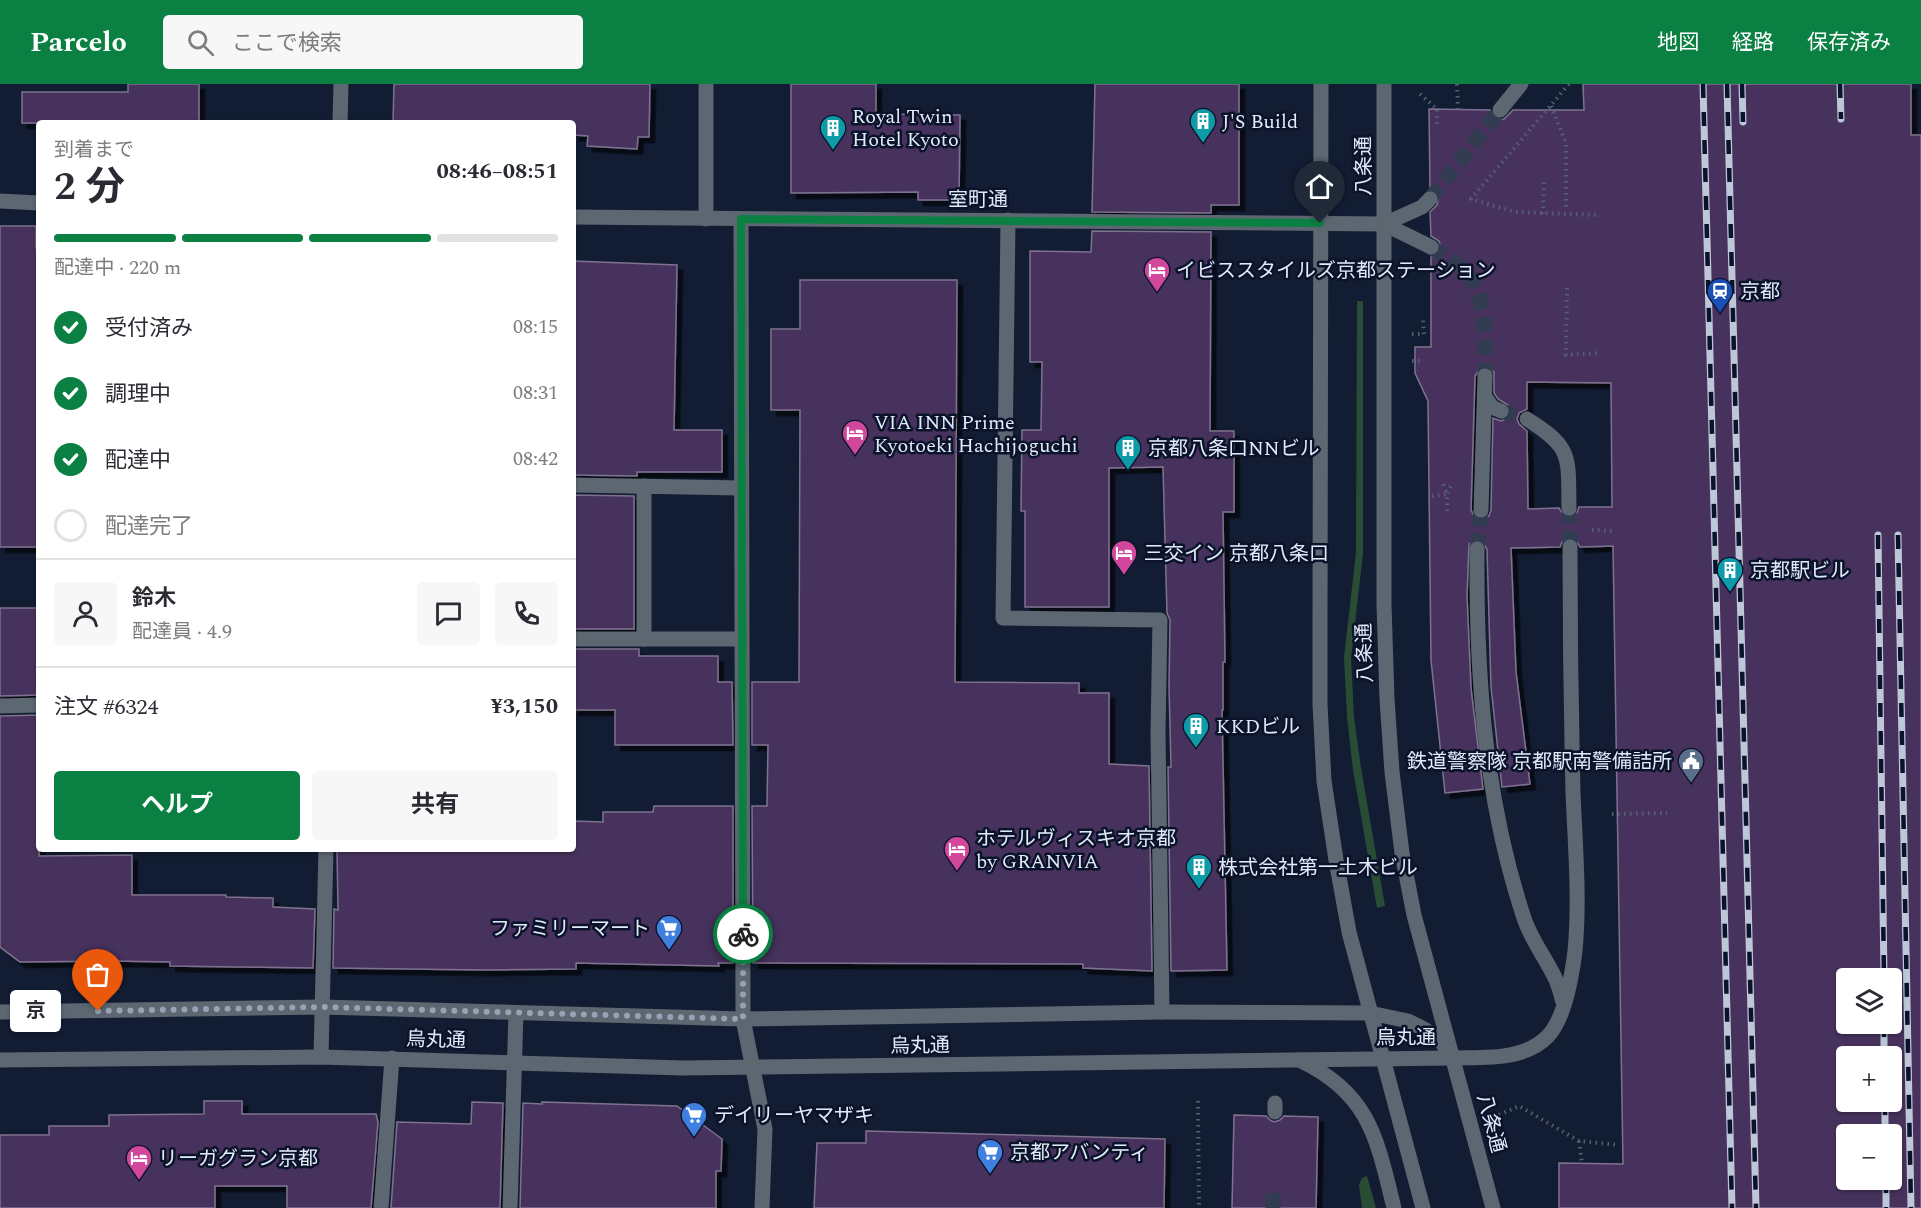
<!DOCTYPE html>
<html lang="ja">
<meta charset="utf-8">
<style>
:root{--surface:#fff;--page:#f7f7f7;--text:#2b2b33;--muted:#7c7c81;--line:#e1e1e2;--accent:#0b8043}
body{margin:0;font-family:Spectral,"Noto Sans JP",serif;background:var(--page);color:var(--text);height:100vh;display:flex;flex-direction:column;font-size:22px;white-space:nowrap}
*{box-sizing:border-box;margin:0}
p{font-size:20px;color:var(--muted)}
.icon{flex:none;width:33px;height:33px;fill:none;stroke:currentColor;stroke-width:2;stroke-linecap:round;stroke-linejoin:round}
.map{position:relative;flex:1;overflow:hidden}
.details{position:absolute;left:36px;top:36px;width:540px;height:732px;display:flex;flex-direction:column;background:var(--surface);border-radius:6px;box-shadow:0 2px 4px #0004}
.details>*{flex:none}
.tools{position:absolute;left:1836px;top:884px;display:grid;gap:12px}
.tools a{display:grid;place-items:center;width:66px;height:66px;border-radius:6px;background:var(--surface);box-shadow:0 2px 4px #0004;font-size:30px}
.pin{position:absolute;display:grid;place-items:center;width:51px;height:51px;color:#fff;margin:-62px -26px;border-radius:50% 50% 50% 0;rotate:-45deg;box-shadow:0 0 6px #0007}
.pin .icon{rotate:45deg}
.courier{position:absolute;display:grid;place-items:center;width:60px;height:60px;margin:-30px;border:4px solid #0b8043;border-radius:50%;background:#fff;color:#222;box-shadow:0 2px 8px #0007}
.bubble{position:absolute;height:42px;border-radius:6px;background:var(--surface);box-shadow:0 2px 4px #0004;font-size:20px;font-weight:700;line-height:42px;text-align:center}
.head em{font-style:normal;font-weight:700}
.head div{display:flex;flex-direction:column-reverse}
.head{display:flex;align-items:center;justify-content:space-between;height:102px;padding:0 18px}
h1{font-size:39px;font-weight:700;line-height:45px}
.bar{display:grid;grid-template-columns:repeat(4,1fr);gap:9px 6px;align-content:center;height:72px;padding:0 18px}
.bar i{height:8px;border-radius:4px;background:var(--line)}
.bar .active{background:var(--accent)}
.bar p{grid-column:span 4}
.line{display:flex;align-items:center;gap:15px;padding:0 18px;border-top:2px solid var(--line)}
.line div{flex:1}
.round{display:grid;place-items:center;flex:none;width:63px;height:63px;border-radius:6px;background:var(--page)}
ol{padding:0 18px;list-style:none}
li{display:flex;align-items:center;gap:18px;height:66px}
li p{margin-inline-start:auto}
li .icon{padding:6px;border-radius:50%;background:var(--accent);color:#fff;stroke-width:4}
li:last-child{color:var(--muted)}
li i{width:33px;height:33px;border:3px solid var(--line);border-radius:50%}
.button{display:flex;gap:12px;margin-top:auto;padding:12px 18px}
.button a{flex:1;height:69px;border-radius:6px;background:var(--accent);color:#fff;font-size:24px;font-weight:700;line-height:69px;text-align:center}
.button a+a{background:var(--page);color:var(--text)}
header{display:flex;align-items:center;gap:36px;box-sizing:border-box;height:84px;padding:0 30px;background:var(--accent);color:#fff}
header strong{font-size:28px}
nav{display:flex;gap:33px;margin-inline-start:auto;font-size:21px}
.search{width:420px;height:54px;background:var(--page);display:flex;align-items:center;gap:15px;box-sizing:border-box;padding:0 21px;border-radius:6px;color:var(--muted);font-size:22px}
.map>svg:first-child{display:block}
</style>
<header>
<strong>Parcelo</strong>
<div class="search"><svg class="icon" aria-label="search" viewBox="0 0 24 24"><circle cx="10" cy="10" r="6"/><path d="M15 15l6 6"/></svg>ここで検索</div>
<nav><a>地図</a><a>経路</a><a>保存済み</a></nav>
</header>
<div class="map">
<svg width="1921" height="1124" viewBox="0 0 1921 1124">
<defs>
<filter id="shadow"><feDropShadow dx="5.5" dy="5.5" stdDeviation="0" flood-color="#0009"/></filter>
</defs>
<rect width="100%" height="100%" fill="#121d33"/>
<g fill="#294d34">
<path d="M1357 217H1363V469L1351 574 1354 633 1361 684 1385 822 1377 824 1353 686 1347 633 1344 573 1356 469Z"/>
<path d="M1367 1092 1376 1124H1362L1359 1101 1362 1094Z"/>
</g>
<g fill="#47315d" stroke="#7f728f" stroke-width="1.5" fill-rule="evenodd" filter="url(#shadow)">
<path d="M128 0H199V39H22V8H128Z"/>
<path d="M394 0H650L649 53H638L637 65 587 62 588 52 574 51 573 39H393Z"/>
<path d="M791 0H876V30L960 31 959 116H918V108L791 109Z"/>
<path d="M1095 0H1239V121H1211V129L1092 128Z"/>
<path d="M1583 0H1911V51H1921V1124H1559V1079L1623 1080 1613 462 1580 463 1575 455 1569 453 1562 458 1560 463 1511 464 1516 588 1530 700 1502 703 1491 603 1487 465 1481 456 1476 455 1469 460 1467 512 1471 604 1483 705 1445 709 1431 576 1428 317 1415 289V263H1431V173L1437 171 1441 163 1439 157 1431 152 1430 128 1437 121 1439 113 1436 108 1430 106 1429 25 1490 26 1493 33 1499 36 1504 35 1513 26H1584ZM1486 282 1494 288V309L1498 315 1508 321 1511 327 1506 335 1501 337 1493 334 1491 426 1489 432 1481 436 1475 434 1471 426 1475 292 1480 284ZM1527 298 1611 299 1612 423H1579L1577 429 1570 434 1564 432 1559 424 1528 425 1527 347 1519 340 1517 335 1519 329 1527 325ZM1846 894H1892V939H1846ZM1846 972H1892V1017H1846ZM1846 1050H1892V1095H1846Z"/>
<path d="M0 142H36V164H39V463H0Z"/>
<path d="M1092 147 1211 148 1210 347H1234V428H1223L1225 578H1223V626H1222L1227 886 1171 887 1168 683H1171L1169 602 1170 536 1167 529 1163 383 1109 384V523H1025V427H1021L1022 346H1041L1042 278H1030V167L1091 168Z"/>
<path d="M573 177 677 181 674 346H722V388H637V392L573 391Z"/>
<path d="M800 196H957L955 598 1079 599V609H1109V680L1149 682 1152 887 1083 884V880L753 879 752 722H767L768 661H752V598H799L800 326H771V245H800Z"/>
<path d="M573 411 634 412V545H573Z"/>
<path d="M0 524H39V611L0 612Z"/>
<path d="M573 565H639V572H718V598H732L733 661H615V626H573Z"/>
<path d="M39 631V772L132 771V811H226V813L273 814V823L315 825 313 884 170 882V878L113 877 20 878 0 863V632Z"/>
<path d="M654 722H733V879H718L719 882 576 879V885L485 886 333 884 334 825 338 826 337 765H573V737L603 738V728H653Z"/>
<path d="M204 1017H242V1030H376L378 1038 371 1124H287V1102H215V1124H0V1051H49V1042H109V1031L204 1030Z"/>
<path d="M472 1018 503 1019 500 1124H391L397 1038 471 1040Z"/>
<path d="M542 1018 677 1022 722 1055 721 1087H716V1124H520L523 1019 542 1020Z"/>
<path d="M1234 1031 1266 1032 1270 1036 1274 1038 1280 1036 1284 1032 1318 1033 1316 1124H1232Z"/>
<path d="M866 1047 1165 1055 1164 1124H814L817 1059H866Z"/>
</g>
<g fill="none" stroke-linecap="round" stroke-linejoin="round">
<g stroke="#313c51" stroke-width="15" stroke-dasharray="15 8" stroke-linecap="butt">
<path d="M1430 115 1500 26"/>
<path d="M1431 163C1441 170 1453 176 1462 184 1489 208 1485 259 1485 292"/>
<path d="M1501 327 1527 335"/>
<path d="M1569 424 1570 463"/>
<path d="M1477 465 1481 426"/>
<path d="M1273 1124V1105"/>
</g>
<g stroke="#566074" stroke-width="4" stroke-dasharray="1.5 4.5" stroke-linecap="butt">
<path d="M1457 0 1458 26"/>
<path d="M1569 0 1471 115 1515 128 1598 131"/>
<path d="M1420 10 1437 25V40"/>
<path d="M1551 22 1566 59V124"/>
<path d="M1543 130 1544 94"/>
<path d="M1567 204 1566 271 1599 269"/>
<path d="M1412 250H1424L1423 235"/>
<path d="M1412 277H1424"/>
<path d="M1432 412 1447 410 1442 397"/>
<path d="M1447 427V410L1452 399"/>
<path d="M1592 446 1613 447"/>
<path d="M1612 730 1667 729"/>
<path d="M1198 1017 1199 1124"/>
<path d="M1499 1031 1519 1022 1579 1057 1619 1061"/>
<path d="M1579 1057 1582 1080"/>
</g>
<g stroke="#5c6771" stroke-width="15">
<path d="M706 0V135"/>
<path d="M1321 0 1320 547V620L1324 697 1336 776 1349 848 1423 1124"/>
<path d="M1384 0V520L1387 615 1392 688 1402 769 1414 831 1493 1124"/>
<path d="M1500 26 1521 0"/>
<path d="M340 39 341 0"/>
<path d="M0 117 39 119"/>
<path d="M573 133 1384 140 1431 163"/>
<path d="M741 135 743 935 765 1045 762 1124"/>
<path d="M1008 136 1003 534 1160 536 1158 649 1162 928"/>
<path d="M1384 140 1422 123 1430 115"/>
<path d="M1485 313 1492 323 1501 327"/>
<path d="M1527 335C1573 364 1568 372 1569 424"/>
<path d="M573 401 741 404"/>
<path d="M644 402V555"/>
<path d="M1481 426 1485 292"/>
<path d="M1477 465C1476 589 1484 712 1523 831 1530 855 1546 874 1556 896 1559 903 1561 911 1563 918"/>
<path d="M573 555H741"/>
<path d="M0 622 39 621"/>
<path d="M0 928 323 923 743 935 1162 928 1370 929 1408 937 1424 945 1440 956 1453 974"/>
<path d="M321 973 326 765"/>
<path d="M0 976 321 973 682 984 1453 974C1484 973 1524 977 1548 952 1565 934 1572 891 1575 867 1580 814 1575 760 1573 708 1571 626 1570 545 1570 463"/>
<path d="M1299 976C1370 1009 1377 1055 1394 1124"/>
<path d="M1275 1028V1019"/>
<path d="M381 1124 392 974"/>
<path d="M510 1124 516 929"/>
</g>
<g stroke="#bec7d8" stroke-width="7">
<g id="rail">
<path d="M1703 0 1732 1124"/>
<path d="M1727 0 1756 1124"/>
<path d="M1742 0 1743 38"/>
<path d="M1840 0 1841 35"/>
<path d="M1878 451 1884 894"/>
<path d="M1898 451 1911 1124"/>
<path d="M1884 939V972"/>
<path d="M1885 1017V1050"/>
<path d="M1886 1095V1124"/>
</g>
</g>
<use href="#rail" stroke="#0a1329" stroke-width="4.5" stroke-dasharray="14" stroke-linecap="butt"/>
</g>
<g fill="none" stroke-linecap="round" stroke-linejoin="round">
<path stroke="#99a2b4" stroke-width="6" stroke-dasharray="0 10.8" d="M98 927 323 923 743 935V850"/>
<path stroke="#0b8043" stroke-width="8" d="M743 850 741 135 1320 139"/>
</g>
<defs>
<g id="building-pin" transform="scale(1.35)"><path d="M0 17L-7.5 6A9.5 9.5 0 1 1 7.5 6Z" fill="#0f9aa8" stroke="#0a1329"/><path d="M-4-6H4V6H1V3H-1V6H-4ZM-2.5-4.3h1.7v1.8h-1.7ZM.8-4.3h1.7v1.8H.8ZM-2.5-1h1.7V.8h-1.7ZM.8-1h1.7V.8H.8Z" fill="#fff"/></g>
<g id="hotel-pin" transform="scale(1.35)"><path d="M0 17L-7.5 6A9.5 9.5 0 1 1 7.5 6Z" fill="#d1479c" stroke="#0a1329"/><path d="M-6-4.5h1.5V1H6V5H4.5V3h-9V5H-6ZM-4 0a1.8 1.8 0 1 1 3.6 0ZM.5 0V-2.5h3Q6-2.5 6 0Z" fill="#fff"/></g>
<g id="station-pin" transform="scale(1.35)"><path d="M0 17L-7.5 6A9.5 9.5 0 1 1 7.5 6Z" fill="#1a4fb4" stroke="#0a1329"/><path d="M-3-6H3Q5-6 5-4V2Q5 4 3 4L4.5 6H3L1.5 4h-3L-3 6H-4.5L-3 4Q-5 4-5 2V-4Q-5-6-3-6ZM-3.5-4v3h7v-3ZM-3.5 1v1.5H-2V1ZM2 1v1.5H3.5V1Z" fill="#fff"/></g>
<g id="civic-pin" transform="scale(1.35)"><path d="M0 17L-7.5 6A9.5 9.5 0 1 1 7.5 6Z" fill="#5c6f8a" stroke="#0a1329"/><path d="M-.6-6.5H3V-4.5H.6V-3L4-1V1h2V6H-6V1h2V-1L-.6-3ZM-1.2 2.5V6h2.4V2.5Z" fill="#fff"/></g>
<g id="supermarket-pin" transform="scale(1.35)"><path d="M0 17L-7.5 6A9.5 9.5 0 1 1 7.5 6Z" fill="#3f7fe0" stroke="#0a1329"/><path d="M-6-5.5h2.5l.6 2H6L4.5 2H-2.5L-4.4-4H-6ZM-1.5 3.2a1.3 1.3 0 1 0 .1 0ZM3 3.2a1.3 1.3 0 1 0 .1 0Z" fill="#fff"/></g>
</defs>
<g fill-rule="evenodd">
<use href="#building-pin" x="1203" y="37"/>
<use href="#building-pin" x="833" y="44"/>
<use href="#hotel-pin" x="1157" y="186"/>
<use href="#station-pin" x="1720" y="207"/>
<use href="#hotel-pin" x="855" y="349"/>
<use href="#building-pin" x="1128" y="364"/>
<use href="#hotel-pin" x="1124" y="469"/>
<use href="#building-pin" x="1730" y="486"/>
<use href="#building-pin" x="1196" y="642"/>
<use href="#civic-pin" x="1691" y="677"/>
<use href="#hotel-pin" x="957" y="765"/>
<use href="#building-pin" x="1199" y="783"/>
<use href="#supermarket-pin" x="669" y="844"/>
<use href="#supermarket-pin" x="694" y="1031"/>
<use href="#supermarket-pin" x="990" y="1068"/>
<use href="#hotel-pin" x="139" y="1074"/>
</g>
<g text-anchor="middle" stroke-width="5" stroke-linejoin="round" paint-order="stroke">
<g font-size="20" fill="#e2eafa" stroke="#0a1329" text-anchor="start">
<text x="852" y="39">Royal Twin<tspan x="852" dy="23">Hotel Kyoto</tspan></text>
<text x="1222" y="44">J'S Build</text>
<text x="1176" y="193">イビススタイルズ京都ステーション</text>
<text x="1740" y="214">京都</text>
<text x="874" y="345">VIA INN Prime<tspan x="874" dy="23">Kyotoeki Hachijoguchi</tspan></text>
<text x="1148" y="371">京都八条口NNビル</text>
<text x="1144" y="476">三交イン 京都八条口</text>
<text x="1750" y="493">京都駅ビル</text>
<text x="1216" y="649">KKDビル</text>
<text x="1672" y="684" text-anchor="end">鉄道警察隊 京都駅南警備詰所</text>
<text x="976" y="761">ホテルヴィスキオ京都<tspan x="976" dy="23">by GRANVIA</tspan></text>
<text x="1218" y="790">株式会社第一土木ビル</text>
<text x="650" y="851" text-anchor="end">ファミリーマート</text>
<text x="714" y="1038">デイリーヤマザキ</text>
<text x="1010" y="1075">京都アバンティ</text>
<text x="158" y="1081">リーガグラン京都</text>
</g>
<g font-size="20" fill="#e2eafa" stroke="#0a1329">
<text transform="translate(1363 82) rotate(-90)" y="7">八条通</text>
<text x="978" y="122">室町通</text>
<text transform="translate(1364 569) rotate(-92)" y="7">八条通</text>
<text x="1406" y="960">烏丸通</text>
<text transform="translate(436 955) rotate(2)" y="7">烏丸通</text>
<text transform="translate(920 961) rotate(-1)" y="7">烏丸通</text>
<text transform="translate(1492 1039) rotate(75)" y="7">八条通</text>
</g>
</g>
</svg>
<div class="tools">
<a><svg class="icon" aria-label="layers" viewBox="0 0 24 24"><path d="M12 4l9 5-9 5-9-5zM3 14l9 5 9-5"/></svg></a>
<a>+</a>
<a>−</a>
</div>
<div class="pin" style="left:98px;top:927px;background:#ea580c"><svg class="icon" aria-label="bag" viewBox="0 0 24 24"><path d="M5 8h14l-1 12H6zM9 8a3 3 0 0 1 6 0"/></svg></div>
<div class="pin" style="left:1320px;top:139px;background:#1f2937"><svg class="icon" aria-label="home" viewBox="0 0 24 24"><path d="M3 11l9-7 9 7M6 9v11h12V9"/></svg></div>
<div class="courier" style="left:743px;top:850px"><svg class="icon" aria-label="bike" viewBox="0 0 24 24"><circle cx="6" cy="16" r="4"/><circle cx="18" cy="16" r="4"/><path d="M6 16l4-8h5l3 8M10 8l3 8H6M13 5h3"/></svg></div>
<div class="bubble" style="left:10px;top:906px;width:51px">京</div>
<section class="details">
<div class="head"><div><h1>2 分</h1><p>到着まで</p></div><em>08:46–08:51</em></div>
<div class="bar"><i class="active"></i><i class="active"></i><i class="active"></i><i></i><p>配達中 · 220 m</p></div>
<ol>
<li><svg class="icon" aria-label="check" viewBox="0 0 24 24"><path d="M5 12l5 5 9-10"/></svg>受付済み<p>08:15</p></li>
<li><svg class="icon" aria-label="check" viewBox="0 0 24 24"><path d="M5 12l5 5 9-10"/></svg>調理中<p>08:31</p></li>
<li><svg class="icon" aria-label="check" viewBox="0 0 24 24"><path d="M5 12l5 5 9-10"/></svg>配達中<p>08:42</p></li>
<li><i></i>配達完了</li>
</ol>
<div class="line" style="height:108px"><a class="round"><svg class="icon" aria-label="person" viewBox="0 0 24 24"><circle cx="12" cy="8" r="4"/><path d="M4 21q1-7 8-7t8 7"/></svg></a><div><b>鈴木</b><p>配達員 · 4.9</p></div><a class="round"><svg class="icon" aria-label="chat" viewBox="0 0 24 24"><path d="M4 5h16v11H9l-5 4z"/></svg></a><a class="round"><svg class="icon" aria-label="phone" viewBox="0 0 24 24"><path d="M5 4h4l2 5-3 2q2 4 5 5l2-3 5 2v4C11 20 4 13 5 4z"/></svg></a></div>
<div class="line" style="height:78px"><div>注文 #6324</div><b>¥3,150</b></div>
<div class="button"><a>ヘルプ</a><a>共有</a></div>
</section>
</div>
